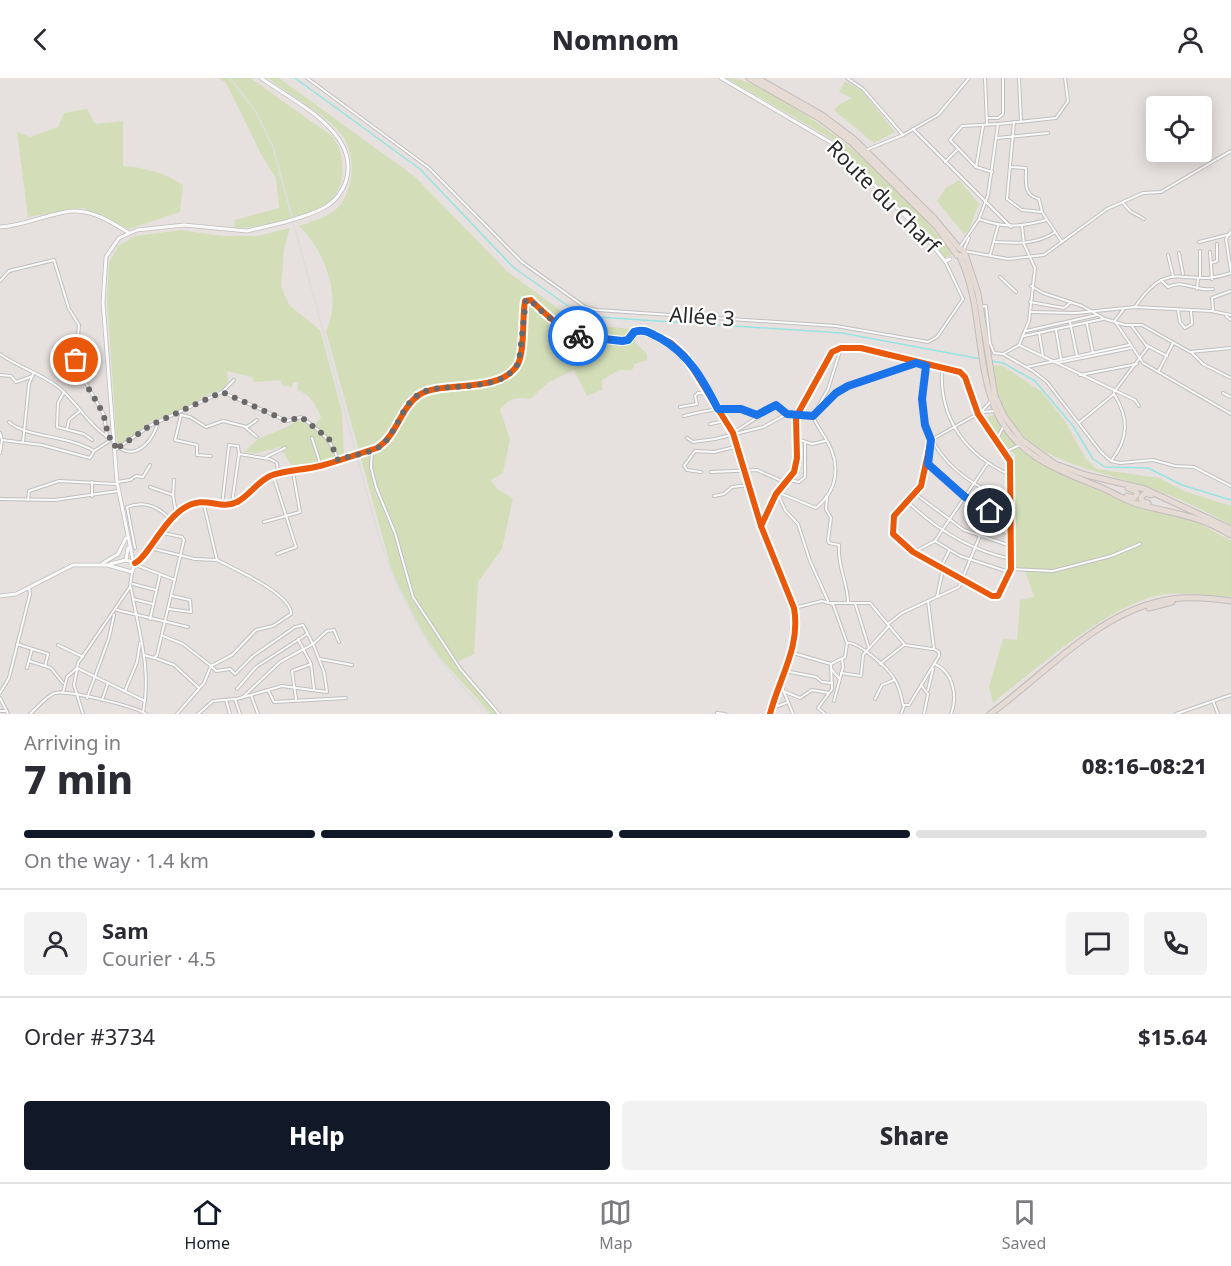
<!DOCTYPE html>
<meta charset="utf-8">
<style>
:root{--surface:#fff;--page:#f2f2f3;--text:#2b2b33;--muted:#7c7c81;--line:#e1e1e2;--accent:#111827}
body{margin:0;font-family:"Noto Sans",sans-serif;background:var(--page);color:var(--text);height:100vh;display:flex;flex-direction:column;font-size:22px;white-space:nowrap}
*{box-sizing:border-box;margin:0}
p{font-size:20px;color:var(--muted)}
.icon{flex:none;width:33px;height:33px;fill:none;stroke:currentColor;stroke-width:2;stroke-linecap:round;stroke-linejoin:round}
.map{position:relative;height:636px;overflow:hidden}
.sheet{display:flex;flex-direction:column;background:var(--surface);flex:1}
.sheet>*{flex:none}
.fabs{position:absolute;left:1146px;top:18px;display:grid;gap:12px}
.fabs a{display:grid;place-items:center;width:66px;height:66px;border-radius:6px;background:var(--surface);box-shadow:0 3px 15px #0003;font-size:30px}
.pin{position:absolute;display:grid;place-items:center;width:51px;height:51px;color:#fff;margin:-26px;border:3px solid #fff;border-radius:50%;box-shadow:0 2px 6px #0007}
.courier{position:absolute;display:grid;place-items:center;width:60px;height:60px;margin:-30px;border:4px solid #1a73e8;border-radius:50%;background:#fff;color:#222;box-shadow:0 2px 8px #0007}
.summary em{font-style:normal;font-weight:800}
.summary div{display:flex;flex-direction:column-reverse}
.summary{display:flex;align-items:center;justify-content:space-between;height:102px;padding:0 24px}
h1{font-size:39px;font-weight:800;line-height:45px}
.bar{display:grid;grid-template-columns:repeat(4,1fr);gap:9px 6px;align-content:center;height:72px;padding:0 24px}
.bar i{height:8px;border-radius:4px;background:var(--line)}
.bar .current{background:var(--accent)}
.bar p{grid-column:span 4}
.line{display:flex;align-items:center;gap:15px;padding:0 24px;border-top:2px solid var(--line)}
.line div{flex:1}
.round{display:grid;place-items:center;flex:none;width:63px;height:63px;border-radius:6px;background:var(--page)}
.primary-button{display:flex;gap:12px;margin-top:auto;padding:12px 24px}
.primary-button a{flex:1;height:69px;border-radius:6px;background:var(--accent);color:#fff;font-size:24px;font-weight:800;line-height:69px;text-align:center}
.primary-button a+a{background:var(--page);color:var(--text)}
header{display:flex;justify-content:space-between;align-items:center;height:78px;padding:0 24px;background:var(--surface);font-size:27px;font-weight:800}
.dock{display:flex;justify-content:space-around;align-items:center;height:84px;border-top:2px solid var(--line);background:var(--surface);font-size:16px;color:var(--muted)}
.dock a{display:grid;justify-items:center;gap:3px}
.dock .current{color:var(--accent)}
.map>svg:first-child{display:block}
</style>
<header><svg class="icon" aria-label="back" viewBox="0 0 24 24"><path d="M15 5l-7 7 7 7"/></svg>Nomnom<svg class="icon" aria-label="person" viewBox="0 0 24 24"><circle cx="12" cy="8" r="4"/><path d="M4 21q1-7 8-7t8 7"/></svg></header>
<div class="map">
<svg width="1231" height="636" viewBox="0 0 1231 636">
<rect width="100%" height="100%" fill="#e6e0de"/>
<g fill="#d3deb9">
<path d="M219 0H250L332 58C348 78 347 118 320 130 295 142 262 150 234 150L235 142 279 130 276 100 261 76 226 5Z"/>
<path d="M268 0H279L414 98 508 194 579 246 632 251 636 265 647 276V282L635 286 632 292H619L602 302V312L587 318 574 292 549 304 530 321C516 318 508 321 500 332L510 361 503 395 491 402 498 412 513 420 502 471 478 504 474 576 458 584 501 636H491L430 569 393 497 326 253C343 219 324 172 299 148 312 143 331 139 340 127 356 107 356 72 339 53 320 33 290 17 268 0Z"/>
<path d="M726 0C745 0 759 10 776 19 842 56 907 113 952 176L945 180 902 131 832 61Z"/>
<path d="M845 3 862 13 895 54 874 65 834 32 840 26 852 20 839 14Z"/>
<path d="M87 31 95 46 123 43V88C147 90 163 94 183 107L180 134 129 151 83 130 28 139 17 54 30 59 58 49 64 35Z"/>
<path d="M959 102 979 126 968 154 964 156 937 123 946 110Z"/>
<path d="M290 150 284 171 281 208 289 227 320 252 342 333 344 377 310 388 291 387 280 369 257 375 245 374C260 353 278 358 297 342L315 348 321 339C316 328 310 315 298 313V304H293L292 309 282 307 281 302 254 304 252 299 227 293 228 304 225 310 205 318 178 335 150 344 117 369 107 220 109 185 118 168 136 158 181 152 222 158H258Z"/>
<path d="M993 287 1003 288 1042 314 1066 345 1086 381 1097 391 1159 400 1184 413 1231 428V447C1201 431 1171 416 1139 406 1069 385 1000 376 993 287Z"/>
<path d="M993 337 1013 363 1034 382 1059 396 1132 427 1170 434 1195 443 1231 463V519C1210 518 1187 514 1167 516 1115 521 1034 592 993 625L989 609 1003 561 1017 562 1020 522 1034 519 1025 492 1014 490 1013 382 1016 378 995 356 986 340Z"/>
</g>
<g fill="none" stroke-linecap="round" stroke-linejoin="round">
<g stroke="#97e4e2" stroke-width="1.5">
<path d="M295 0 420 91 513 189 582 238 842 255 981 281"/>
<path d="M991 283 1003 285 1035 303 1073 348 1093 381 1105 389 1148 390 1182 407 1231 422"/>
</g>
<g stroke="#c0bfbf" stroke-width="4">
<g id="minor">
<path d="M307 0 429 90 522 184 585 229 597 232 836 248 928 264 937 259 963 221"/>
<path d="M847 0 863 11 903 57"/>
<path d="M985 0 987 46"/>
<path d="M1019 0 1021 44"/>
<path d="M987 40H998L1003 36V0"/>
<path d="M1014 44 1007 121 1022 132 1042 134"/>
<path d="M913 51 1011 149"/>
<path d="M997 60 1048 55"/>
<path d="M866 72 903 57 938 37 969 0"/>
<path d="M945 84 957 72"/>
<path d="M976 89 983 48"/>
<path d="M1010 89 1026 90C1026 104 1023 117 1039 121L1042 134 1062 164"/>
<path d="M992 94 976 89 950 62 962 48 998 46"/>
<path d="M1123 125 1130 133 1144 141"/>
<path d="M979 141C1004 150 1021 149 1046 142"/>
<path d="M1231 153 1226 161 1231 193"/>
<path d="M994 164C1017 165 1034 167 1054 155"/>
<path d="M1199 164 1231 156"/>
<path d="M960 169 979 141 988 117 998 46 1056 40 1068 23 1065 0"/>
<path d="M964 171 969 160"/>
<path d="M964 173 1008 181 1044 177 1107 131 1143 115 1161 114 1231 73"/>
<path d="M1210 174 1212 201"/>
<path d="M1179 175 1183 196"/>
<path d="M990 177 998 148"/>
<path d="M1168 177 1173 198"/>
<path d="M945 183 963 221"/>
<path d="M1211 185 1217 183V166"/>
<path d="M1000 199 1016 214"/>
<path d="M1200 200V173"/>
<path d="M1161 202 1168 209C1185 201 1196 214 1213 211"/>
<path d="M0 203 9 193 54 182 69 231 79 247 76 279 78 291 104 337 107 359"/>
<path d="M1031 208 1043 215 1082 228 1105 241 1125 247H1142L1190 274 1231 270"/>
<path d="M1197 211 1198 200"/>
<path d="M1030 224 1064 230 1071 224"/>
<path d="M980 229 986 228 990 265 994 275 1003 276 1019 267 1029 243 1035 190 1024 166 1022 148"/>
<path d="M1135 229C1171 176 1185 212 1231 195"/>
<path d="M1178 232 1180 244 1185 250 1192 246 1191 233"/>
<path d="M1213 233 1212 220 1231 213"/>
<path d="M1030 234 1076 235 1135 229 1211 233 1231 237"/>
<path d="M1226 238 1231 242"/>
<path d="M1070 244 1077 278"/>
<path d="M1114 244 1123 232"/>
<path d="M1116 245 1143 285 1231 336"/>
<path d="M1087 246 1093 275"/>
<path d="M1131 247 1146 267 1167 278"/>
<path d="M1056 252 1061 281"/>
<path d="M1026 253 1097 237"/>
<path d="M1039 255 1043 278"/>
<path d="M1024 258 1103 241"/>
<path d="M1019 267 1135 322 1139 328"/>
<path d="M1192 275 1203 286 1231 300"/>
<path d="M0 276C18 289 39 295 57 308 77 323 89 350 113 362"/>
<path d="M1003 276 1033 293 1047 304 1101 374 1111 383 1120 385 1153 382 1175 388 1194 389 1231 408"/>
<path d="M1057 285 1131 270"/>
<path d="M926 288C910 357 948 399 1010 423"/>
<path d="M1027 289 1129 267"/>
<path d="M942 291C939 341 966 377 1010 397"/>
<path d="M1158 294 1173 265"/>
<path d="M0 297 11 298 16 304 33 298"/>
<path d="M1080 297 1137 286"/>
<path d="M64 314 58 325 57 349 84 356 92 362"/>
<path d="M222 314 287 343 301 339C321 354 328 357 338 381"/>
<path d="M1114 314 1148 269"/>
<path d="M1223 315 1231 319"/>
<path d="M680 329 697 326 695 318 698 315 710 316"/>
<path d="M981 334 996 333"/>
<path d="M181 337 190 339 206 349 223 343 247 349 257 342"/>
<path d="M181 337 175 362 197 367V377L211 378"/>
<path d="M684 338C708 332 735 325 757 337"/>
<path d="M9 344C27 360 68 357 94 373L111 362"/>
<path d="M1080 344 1114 316"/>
<path d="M710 346 725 343"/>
<path d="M245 349 257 359"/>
<path d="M67 351 69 342 80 333"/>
<path d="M736 353 775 328H779L787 336"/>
<path d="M0 355 2 362 0 375"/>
<path d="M312 360 321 388"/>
<path d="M687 360 693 364 715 361 763 349 787 336 813 338 836 315 848 307 916 285"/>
<path d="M797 361 812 366 825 363"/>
<path d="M2 362 42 367 90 380 94 373"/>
<path d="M931 362 981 334 992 322"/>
<path d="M996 363 1003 349"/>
<path d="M23 364 29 306 33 296"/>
<path d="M121 371C139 381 154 360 158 344"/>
<path d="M115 372 151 347 222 314 234 302"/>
<path d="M372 372 371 389 376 409 395 455 413 519 461 592 499 636"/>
<path d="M368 373C398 364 397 324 424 314 450 304 505 316 519 283L526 222H531C534 226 567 255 571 257L623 263 628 262 634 253 644 252 671 265 685 278 700 299 738 364 757 438 794 530 796 542 792 571 770 636"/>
<path d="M1005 374 1020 367"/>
<path d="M266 379 285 370"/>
<path d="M1111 383C1129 360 1129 340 1114 316"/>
<path d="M928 386C951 411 976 430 1010 440"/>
<path d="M701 394 687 392 684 388 695 373 714 374 739 368"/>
<path d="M711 394 757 392 786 405"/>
<path d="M273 397 296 469 277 476"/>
<path d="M789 402 799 404 805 399V365"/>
<path d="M117 404 130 402 136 398 143 399 150 387"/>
<path d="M150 409 173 417 176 436"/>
<path d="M777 414 816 430C838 412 841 387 827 363 822 354 816 347 813 338L828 311 841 270"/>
<path d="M777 414 785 432 798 446 810 483 828 523"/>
<path d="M173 417 174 402"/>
<path d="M917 417 964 452 1011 468"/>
<path d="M92 418V404"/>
<path d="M714 418 724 416 732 409 749 407"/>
<path d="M827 419 826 431 831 440 828 462 829 465 839 467C837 488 848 504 848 525"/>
<path d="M0 421 55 422 118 413"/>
<path d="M28 422 29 413 59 403 117 406"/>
<path d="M908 424C938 453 970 472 1011 481"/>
<path d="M232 425 239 376 270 381 277 385 278 396"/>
<path d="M222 427 229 367 238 368 239 376"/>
<path d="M264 444 300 434 293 394"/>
<path d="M761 448 776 416 794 394 797 380 796 339 832 274 841 270H861L960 294 965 299 978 336 1010 383 1011 491 998 518H992L913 474 893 456 894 438 921 408 931 362"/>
<path d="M995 451 1009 455"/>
<path d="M935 463 960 478 1009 494"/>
<path d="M135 470 127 429C143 423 158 428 170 441"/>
<path d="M150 470 195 481 217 482 203 423"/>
<path d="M914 474 935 463 987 386"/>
<path d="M135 485C146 480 163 443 183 431 204 417 216 431 236 425 250 420 257 403 272 397 280 394 290 394 299 393 316 389 331 384 347 379"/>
<path d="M136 487 175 502"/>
<path d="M941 489 949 473"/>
<path d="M1011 491 1053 493 1111 478 1140 466"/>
<path d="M133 506 156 512"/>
<path d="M131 510C138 551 152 592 143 634"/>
<path d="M937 519 943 491"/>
<path d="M133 521 153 526"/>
<path d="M830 525H870L905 567 932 571"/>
<path d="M855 525 869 570"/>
<path d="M794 530 822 523 833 526 847 565C857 563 887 589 893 599 899 607 901 617 903 627H909L939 578V574L934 571 928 523 959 509 990 433"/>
<path d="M169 531 191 534 190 522 172 518"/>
<path d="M117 532 188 549"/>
<path d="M150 541 160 497"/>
<path d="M888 546 902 535 928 523"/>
<path d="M163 558 183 566 211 588 232 577 256 552 273 548 291 536C292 516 234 491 217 482"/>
<path d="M298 561 311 586 314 611"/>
<path d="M17 566 48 576 45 588"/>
<path d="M58 567 83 579"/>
<path d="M793 575 831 586 832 611 818 630 825 636"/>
<path d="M144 577 154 580 157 577 184 462 182 459 158 454"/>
<path d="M155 580 174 587 199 610"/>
<path d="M320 581 352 587"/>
<path d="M29 583 51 590 63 605"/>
<path d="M831 586 845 579 847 565"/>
<path d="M880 586 904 567"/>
<path d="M935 586C953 594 958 618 951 636"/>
<path d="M27 590 32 571"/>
<path d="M831 591 839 600"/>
<path d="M785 593 816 599 822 604 832 605"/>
<path d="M841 595 861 598 863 577 889 548"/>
<path d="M781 607 793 636"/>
<path d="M921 607 928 616 924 636"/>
<path d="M237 611 256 589 307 556"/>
<path d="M268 612 274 624 346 620"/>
<path d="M928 612 933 591"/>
<path d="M125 613 137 584 140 565"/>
<path d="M783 613 800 620 812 612 829 615"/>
<path d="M63 614 67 599 77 590 145 623"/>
<path d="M0 615 9 600 30 516 29 509"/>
<path d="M0 620 8 636"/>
<path d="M87 620 109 560 114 537"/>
<path d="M242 620 280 584 313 566 324 594 327 614 282 608 251 617"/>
<path d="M236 621 251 617 258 636"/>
<path d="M296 621 292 593 311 586"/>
<path d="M875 621 882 607 894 602"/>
<path d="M102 622 108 605"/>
<path d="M226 622 230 636"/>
<path d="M834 623 843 589 842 581"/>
<path d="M1213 623 1218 636"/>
<path d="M772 630 786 625"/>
<path d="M0 633H7"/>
<path d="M717 635 725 636"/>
<path d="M30 636C37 630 46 618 55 615 69 612 134 628 146 636"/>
<path d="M83 636 74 607 78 585 130 509 132 494"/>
<path d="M177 636 204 605 211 588 216 593 230 591 235 596 253 578 295 549 303 547 313 566 327 553 334 552 339 564"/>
<path d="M198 636 213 623 235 621 240 636"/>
<path d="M901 636 904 628"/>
<path d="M1176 636 1231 617"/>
</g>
</g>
<g stroke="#c0bfbf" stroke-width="4.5">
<g id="tertiary">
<path d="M261 0C294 24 361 54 346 103 339 125 321 133 301 139"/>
<path d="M721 0 835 67 925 158 945 183 950 181"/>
<path d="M0 149C25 148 48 135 73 133 93 132 113 145 129 155"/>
<path d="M133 482 117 404 103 224 106 179 119 160 137 152 184 147 247 153 285 144"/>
<path d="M103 485 118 476 126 460"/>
<path d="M110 486 126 482 128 470"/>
<path d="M0 518 16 516 73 487H107L132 494 135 485 126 482"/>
</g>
</g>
<g stroke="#bfbdbc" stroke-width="7">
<g id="trunk">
<path d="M749 0 819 40 851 64 936 148 957 177 963 178"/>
<path d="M757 0 822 37 854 61 934 140 959 170"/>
<path d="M959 170 964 173 978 215 995 318 1004 338 1022 362 1055 386 1086 397 1145 411 1231 451"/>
<path d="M960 179C983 228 975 284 996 333 1016 378 1058 392 1100 409 1112 414 1124 422 1137 426 1173 436 1197 436 1231 457"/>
<path d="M1127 418 1134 420 1137 416 1136 413 1128 410"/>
<path d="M1148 425 1142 423 1141 419 1145 415 1151 417"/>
<path d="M1149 530 1172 524"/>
<path d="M990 636C1046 596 1099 532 1171 521 1191 518 1211 520 1231 523"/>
</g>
</g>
<use href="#minor" stroke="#fbfafa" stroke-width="2"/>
<use href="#tertiary" stroke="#fbfafa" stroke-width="3"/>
<use href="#trunk" stroke="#e5dad4" stroke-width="5"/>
<path stroke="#ddd" stroke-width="1.5" d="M230 0 256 34 273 69 377 452C399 524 434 584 489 636"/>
<g stroke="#c0bfbf" stroke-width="4" stroke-linecap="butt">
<path id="minor-bridge" d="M347 379 368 373"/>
</g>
<g stroke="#c0bfbf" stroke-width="4.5" stroke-linecap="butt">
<path id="tertiary-bridge" d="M285 144 301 139"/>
</g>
<use href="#minor-bridge" stroke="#fbfafa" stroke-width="2"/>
<use href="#tertiary-bridge" stroke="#fbfafa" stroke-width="3"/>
<g stroke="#fff" stroke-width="10">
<g id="cycleway">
<path d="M761 448 776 416 794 394 797 380 796 339 832 274 841 270H861L960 294 965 299 978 336 1010 383 1011 491 998 518H992L913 474 893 456 894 438 921 408 931 362"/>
<path d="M135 485C147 480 163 443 184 430 206 416 219 433 237 424 249 418 257 404 270 398 285 392 304 392 320 388 339 383 358 376 377 370 397 358 400 330 419 317 440 302 500 317 518 286 525 272 522 240 525 223L531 222C534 226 567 255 571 257L623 263 628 262 634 253 644 252 671 265 685 278 733 355 761 448 794 530C801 569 779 600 770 636"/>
</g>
</g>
<use href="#cycleway" stroke="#e8590c" stroke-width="6"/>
</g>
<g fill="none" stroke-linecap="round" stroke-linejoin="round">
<path stroke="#6a6868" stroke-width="6" stroke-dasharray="0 10.8" d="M76 282C82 311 108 328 107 358L115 363V372L151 347 222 314 287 343 301 339 329 361 338 382C351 377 371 376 382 367 398 353 403 321 425 313 451 305 506 315 519 283L526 222H531C536 230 568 256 578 258"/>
<path stroke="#1a73e8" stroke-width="8" d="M578 258 622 263 628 262 634 254C644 250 651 256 660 260 689 276 703 302 718 331H741L757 337 776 327 787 336 813 338 836 315 848 308 916 285 926 288 922 321 925 347 931 362 928 386 965 419 990 433"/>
</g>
<g text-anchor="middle" stroke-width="4.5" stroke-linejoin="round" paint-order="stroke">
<g font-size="21" fill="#282828" stroke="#fff">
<text transform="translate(883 119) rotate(45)" y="7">Route du Charf</text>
<text transform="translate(702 239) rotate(4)" y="7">Allée 3</text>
</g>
</g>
</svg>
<div class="fabs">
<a><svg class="icon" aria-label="locate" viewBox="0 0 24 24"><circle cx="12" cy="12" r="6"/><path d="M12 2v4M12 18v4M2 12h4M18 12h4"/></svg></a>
</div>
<div class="pin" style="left:76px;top:282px;background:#ea580c"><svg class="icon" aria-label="bag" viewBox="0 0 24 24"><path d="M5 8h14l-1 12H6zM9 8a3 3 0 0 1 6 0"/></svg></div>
<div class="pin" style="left:990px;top:433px;background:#1f2937"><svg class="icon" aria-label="home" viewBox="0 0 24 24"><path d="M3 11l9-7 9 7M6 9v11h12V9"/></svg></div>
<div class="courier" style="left:578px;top:258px"><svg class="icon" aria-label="bike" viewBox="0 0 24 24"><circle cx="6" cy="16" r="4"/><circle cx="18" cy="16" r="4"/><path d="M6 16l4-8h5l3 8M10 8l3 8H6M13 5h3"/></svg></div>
</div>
<section class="sheet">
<div class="summary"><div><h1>7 min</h1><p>Arriving in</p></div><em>08:16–08:21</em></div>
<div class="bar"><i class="current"></i><i class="current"></i><i class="current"></i><i></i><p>On the way · 1.4 km</p></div>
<div class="line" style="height:108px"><a class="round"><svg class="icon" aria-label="person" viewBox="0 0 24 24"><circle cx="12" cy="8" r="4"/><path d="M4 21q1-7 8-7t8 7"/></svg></a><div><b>Sam</b><p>Courier · 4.5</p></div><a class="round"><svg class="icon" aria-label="chat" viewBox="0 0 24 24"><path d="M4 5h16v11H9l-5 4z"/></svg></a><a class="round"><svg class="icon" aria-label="phone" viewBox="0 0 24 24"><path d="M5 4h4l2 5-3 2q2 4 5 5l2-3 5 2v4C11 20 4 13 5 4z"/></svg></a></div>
<div class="line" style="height:78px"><div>Order #3734</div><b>$15.64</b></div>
<div class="primary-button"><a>Help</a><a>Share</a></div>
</section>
<nav class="dock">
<a class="current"><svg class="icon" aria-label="home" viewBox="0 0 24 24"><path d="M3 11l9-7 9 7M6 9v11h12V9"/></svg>Home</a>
<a><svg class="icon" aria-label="map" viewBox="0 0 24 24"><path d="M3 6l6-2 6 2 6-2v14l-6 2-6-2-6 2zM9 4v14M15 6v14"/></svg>Map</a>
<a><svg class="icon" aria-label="saved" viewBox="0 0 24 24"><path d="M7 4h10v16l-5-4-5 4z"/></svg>Saved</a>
</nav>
